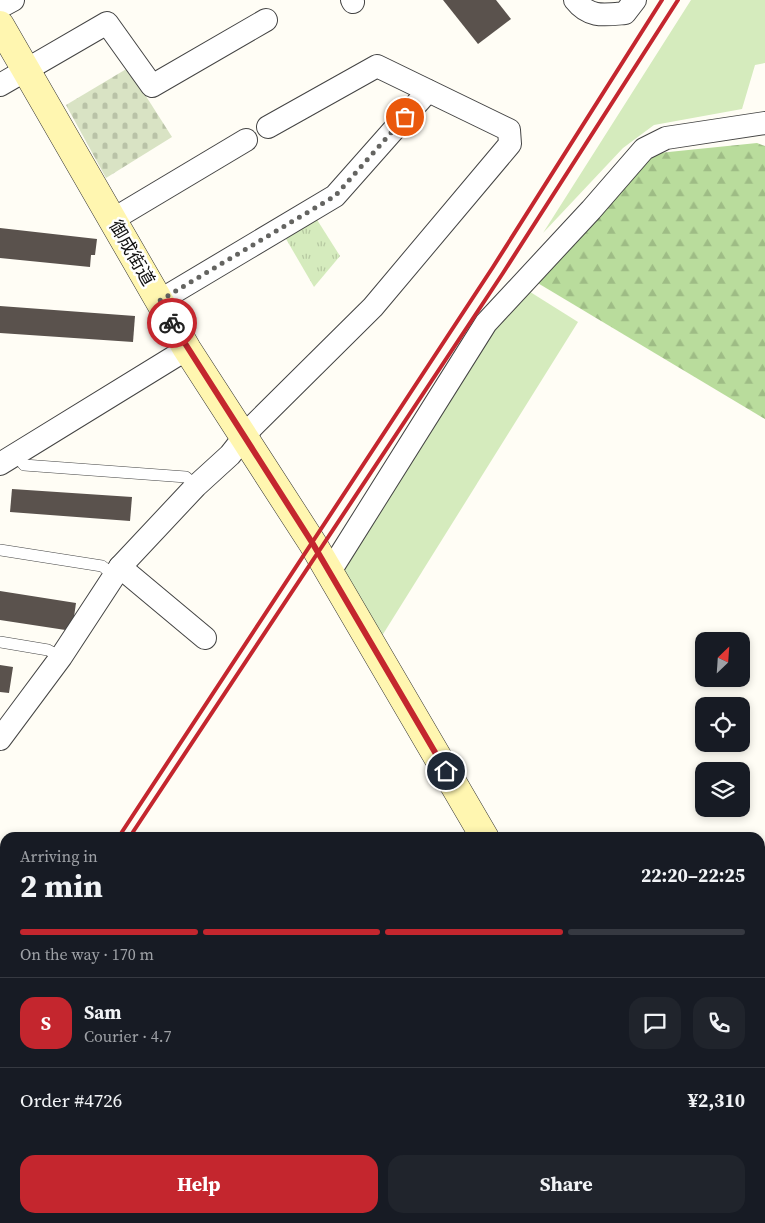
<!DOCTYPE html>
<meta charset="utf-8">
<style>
:root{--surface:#171b24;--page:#20242c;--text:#f1f3f6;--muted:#9ea1a6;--line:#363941;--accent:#c4262e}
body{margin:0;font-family:"Source Serif 4","Noto Sans JP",serif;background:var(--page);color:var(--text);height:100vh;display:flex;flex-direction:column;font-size:19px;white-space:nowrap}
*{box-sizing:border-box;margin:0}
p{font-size:16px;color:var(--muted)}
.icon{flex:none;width:28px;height:28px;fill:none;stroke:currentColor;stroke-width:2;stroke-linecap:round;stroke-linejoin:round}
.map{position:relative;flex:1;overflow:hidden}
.panel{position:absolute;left:0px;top:832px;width:765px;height:391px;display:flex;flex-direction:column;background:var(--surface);border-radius:15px 15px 0 0;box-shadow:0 2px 8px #0003}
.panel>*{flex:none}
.needle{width:32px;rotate:25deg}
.fabs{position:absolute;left:695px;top:632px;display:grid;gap:10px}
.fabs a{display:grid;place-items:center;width:55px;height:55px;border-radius:10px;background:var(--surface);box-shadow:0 2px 8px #0003;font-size:25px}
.pin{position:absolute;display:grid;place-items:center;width:42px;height:42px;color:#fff;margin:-21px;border:2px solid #fff;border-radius:50%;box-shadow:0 1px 5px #0007}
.courier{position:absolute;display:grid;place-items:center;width:50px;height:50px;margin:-25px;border:4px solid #c4262e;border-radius:50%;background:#fff;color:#222;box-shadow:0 1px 6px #0007}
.headline em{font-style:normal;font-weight:700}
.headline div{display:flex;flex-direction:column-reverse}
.headline{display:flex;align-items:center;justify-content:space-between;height:85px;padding:0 20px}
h1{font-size:32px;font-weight:700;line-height:38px}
.bar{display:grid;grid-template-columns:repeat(4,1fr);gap:8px 5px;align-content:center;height:60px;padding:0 20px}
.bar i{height:6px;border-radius:4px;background:var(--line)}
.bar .selected{background:var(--accent)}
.bar p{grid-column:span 4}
.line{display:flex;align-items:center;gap:12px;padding:0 20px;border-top:1px solid var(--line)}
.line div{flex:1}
.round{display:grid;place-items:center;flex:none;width:52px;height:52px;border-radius:15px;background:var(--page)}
.button{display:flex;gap:10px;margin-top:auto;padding:10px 20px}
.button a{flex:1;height:58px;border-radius:15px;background:var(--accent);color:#fff;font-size:20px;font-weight:700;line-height:58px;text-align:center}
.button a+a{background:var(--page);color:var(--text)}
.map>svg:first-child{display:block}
</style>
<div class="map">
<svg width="765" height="1223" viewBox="0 0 765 1223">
<defs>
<pattern id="forest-firs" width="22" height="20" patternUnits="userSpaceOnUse" patternTransform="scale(1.25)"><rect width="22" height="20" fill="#b9dc9c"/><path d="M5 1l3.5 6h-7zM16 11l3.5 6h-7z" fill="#9ebc85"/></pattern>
<pattern id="cemetery-stones" width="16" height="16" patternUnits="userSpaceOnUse" patternTransform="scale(1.25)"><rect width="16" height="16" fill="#d9e3c4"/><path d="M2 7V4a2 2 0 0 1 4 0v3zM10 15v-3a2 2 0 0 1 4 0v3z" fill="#b9c2a7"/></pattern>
<pattern id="park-tufts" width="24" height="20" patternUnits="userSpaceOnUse" patternTransform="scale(1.25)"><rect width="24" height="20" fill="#d5ebbd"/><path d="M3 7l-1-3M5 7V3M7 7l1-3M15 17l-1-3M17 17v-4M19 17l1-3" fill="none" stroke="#b6c8a1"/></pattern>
</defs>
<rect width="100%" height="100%" fill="#fffdf5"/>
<g fill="#d5ebbd">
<path d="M691 0H765V63L755 65 742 109 654 125 623 148 543 233Z"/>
<path d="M527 290 578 322 380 639 336 569 488 330Z"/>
<path d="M5 1080V1219H52L37 1223H0V1087Z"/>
</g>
<path fill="url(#forest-firs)" d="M757 143 765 146V419L536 282 649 154Z"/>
<path fill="url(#cemetery-stones)" d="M128 68 172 137 106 178 66 105Z"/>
<path fill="url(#park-tufts)" d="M314 215 340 256 314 287 282 232Z"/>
<g fill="#5a524d">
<path d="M443 0H496L511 19 478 44Z"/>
<path d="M0 228 97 239 95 255H91L90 267 0 258Z"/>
<path d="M0 306 135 316 133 342 0 333Z"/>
<path d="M12 489 132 497 130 521 10 512Z"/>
<path d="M0 591 76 603 72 631 0 620Z"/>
<path d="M0 665 13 667 9 693 0 692Z"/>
</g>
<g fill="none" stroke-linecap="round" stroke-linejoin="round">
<g stroke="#444" stroke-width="12">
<g id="lane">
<path d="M16 455 24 465 186 477 196 486"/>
<path d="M0 550 102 566 114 575"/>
<path d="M0 642 48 650 61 657"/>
</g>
</g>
<g stroke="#444" stroke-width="24">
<g id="street">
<path d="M352 0 353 2"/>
<path d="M575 0C589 18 604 15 625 13L635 0"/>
<path d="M0 7 13 0"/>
<path d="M0 85 107 23 152 86 266 20"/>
<path d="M112 220 246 140"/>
<path d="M159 301 335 196 428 91"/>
<path d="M0 464 187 349"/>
<path d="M120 567 205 638"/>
<path d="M329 573 486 323 591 210 644 149 666 138 765 123"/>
<path d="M0 739 61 657 120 567 196 486 230 455 252 427 373 307 510 144 509 130 377 66 268 127"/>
</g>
</g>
<g stroke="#333" stroke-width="29">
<g id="secondary">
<path d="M0 25 187 349 313 544 485 838"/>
<path d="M709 1219 712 1223"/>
</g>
</g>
<use href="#lane" stroke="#fff" stroke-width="11"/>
<use href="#street" stroke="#fff" stroke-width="22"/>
<use href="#secondary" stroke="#fff6b0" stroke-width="28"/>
<g stroke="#c4262e" stroke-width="4">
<path d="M118 838 493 267 662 0"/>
<path d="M129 838 503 273 678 0"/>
<path d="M0 1017 5 1010"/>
<path d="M0 1035 5 1027"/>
</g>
</g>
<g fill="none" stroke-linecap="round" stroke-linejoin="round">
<path stroke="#646461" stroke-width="5" stroke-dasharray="0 9" d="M172 323 159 301 335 196 405 117"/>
<path stroke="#c4262e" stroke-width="6" d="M172 323 313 544 446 771"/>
</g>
<g text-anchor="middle" stroke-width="5" stroke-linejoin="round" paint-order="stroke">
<g font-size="18" fill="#111" stroke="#fff">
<text transform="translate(132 253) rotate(60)" y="6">御成街道</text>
</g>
</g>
</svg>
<div class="fabs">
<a><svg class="needle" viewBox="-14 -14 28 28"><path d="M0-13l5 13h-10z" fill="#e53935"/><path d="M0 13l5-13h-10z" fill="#9ea1a6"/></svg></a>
<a><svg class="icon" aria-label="locate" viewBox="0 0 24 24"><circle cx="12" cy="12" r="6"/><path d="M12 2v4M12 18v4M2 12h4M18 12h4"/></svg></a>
<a><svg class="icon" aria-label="layers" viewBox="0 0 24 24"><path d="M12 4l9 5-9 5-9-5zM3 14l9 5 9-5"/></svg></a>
</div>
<div class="pin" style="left:405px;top:117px;background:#ea580c"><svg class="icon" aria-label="bag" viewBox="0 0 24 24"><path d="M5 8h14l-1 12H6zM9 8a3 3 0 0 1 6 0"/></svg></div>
<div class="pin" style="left:446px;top:771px;background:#1f2937"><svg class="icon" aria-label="home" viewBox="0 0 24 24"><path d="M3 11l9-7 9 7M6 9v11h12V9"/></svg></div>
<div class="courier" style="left:172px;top:323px"><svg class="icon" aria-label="bike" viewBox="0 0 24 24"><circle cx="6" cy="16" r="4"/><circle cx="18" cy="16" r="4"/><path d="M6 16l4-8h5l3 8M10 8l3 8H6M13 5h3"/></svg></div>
<section class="panel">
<div class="headline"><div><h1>2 min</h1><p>Arriving in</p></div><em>22:20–22:25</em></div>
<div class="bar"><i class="selected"></i><i class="selected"></i><i class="selected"></i><i></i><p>On the way · 170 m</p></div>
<div class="line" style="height:90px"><b class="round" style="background:var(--accent);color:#fff">S</b><div><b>Sam</b><p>Courier · 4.7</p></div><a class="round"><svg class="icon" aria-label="chat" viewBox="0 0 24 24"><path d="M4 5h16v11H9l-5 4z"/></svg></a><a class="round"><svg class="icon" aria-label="phone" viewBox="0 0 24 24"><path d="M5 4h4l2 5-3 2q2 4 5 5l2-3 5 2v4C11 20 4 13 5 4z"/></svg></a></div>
<div class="line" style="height:65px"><div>Order #4726</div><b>¥2,310</b></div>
<div class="button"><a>Help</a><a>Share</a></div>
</section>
</div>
